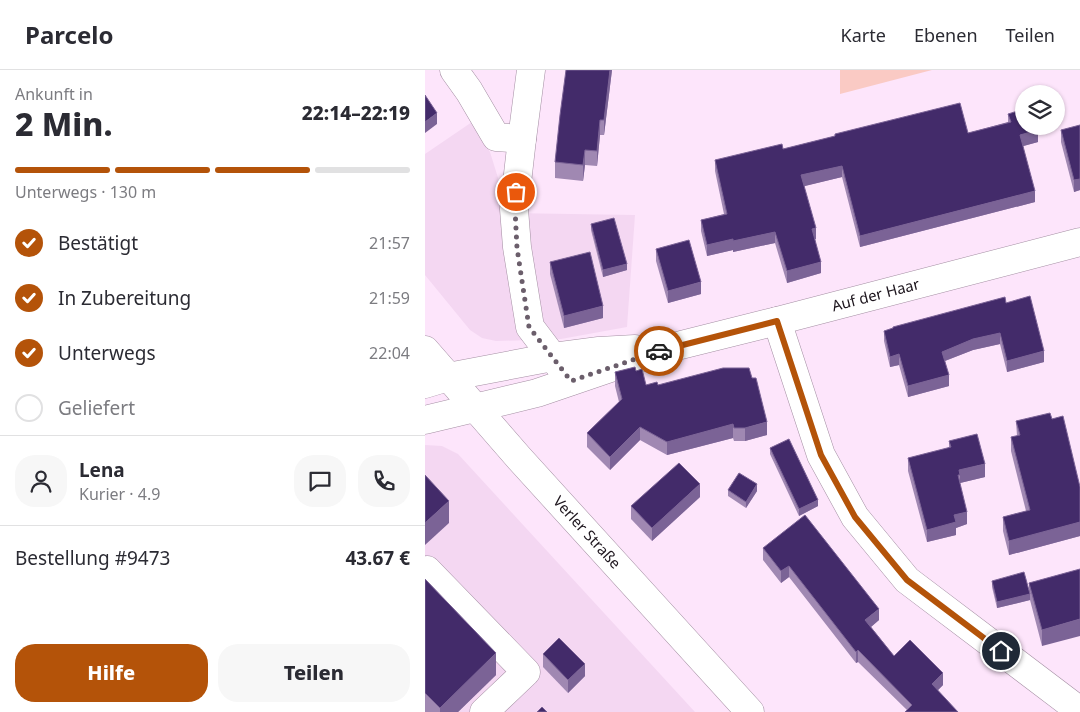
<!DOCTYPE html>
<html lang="de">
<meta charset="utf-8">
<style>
:root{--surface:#fff;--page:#f7f7f7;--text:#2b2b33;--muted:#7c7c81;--line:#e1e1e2;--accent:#b45309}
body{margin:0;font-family:"Noto Sans",sans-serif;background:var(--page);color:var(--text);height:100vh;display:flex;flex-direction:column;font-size:19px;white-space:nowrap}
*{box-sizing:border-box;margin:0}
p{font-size:16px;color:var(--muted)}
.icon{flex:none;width:28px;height:28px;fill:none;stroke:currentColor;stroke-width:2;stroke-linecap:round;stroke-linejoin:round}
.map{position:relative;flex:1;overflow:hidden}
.sheet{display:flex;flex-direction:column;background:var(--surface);width:425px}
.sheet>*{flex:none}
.tools{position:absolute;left:590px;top:15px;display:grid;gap:10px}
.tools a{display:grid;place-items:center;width:50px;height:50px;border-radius:50%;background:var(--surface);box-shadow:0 1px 4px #0004;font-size:25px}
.pin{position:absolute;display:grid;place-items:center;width:42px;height:42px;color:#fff;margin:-21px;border:2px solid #fff;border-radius:50%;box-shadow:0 1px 5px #0007}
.courier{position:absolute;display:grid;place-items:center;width:50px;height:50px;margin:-25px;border:4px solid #b45309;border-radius:50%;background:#fff;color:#222;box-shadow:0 1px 6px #0007}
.summary em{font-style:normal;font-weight:800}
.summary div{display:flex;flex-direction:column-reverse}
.summary{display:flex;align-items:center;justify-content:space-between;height:85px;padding:0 15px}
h1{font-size:32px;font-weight:800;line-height:38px}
.bar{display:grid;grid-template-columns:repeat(4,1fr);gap:8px 5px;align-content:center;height:60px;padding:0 15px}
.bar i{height:6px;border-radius:4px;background:var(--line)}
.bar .current{background:var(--accent)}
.bar p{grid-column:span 4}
.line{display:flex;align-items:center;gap:12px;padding:0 15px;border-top:1px solid var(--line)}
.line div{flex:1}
.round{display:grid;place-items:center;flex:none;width:52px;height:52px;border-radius:20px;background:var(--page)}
ol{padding:0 15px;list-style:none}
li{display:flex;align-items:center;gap:15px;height:55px}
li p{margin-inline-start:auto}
li .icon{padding:5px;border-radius:50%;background:var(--accent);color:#fff;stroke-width:4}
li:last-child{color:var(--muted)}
li i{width:28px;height:28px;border:2px solid var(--line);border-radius:50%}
.primary-button{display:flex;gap:10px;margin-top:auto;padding:10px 15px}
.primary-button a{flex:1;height:58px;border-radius:20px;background:var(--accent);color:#fff;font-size:20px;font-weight:800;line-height:58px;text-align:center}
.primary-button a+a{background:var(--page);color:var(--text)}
header{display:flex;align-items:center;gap:30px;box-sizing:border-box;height:70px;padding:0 25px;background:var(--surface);border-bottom:1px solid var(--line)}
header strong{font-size:24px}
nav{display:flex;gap:28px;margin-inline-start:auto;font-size:18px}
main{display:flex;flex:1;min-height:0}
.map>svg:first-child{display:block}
</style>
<header>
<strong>Parcelo</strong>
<nav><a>Karte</a><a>Ebenen</a><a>Teilen</a></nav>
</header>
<main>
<section class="sheet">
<div class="summary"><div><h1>2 Min.</h1><p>Ankunft in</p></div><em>22:14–22:19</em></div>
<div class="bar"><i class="current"></i><i class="current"></i><i class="current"></i><i></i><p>Unterwegs · 130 m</p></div>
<ol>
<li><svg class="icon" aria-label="check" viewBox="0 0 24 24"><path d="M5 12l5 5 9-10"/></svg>Bestätigt<p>21:57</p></li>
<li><svg class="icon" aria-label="check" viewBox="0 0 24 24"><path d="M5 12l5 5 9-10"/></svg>In Zubereitung<p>21:59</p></li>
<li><svg class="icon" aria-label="check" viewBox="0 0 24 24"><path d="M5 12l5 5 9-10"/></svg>Unterwegs<p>22:04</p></li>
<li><i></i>Geliefert</li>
</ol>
<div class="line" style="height:90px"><a class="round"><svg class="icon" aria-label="person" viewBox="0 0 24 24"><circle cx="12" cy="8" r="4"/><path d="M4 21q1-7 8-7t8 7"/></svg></a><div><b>Lena</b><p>Kurier · 4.9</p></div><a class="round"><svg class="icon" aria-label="chat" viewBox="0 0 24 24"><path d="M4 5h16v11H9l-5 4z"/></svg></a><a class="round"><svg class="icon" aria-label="phone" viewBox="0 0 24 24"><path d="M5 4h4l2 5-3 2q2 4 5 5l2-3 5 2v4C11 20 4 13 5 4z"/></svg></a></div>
<div class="line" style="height:65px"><div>Bestellung #9473</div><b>43.67 €</b></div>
<div class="primary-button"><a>Hilfe</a><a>Teilen</a></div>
</section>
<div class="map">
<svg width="655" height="642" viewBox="0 0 655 642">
<rect width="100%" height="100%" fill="#fde5fb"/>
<g fill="#f4d7f2">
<path d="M47 52 65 82 74 111 77 143 210 145 202 257 136 269 71 271 57 268 45 260 0 205V84Z"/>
<path d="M0 375 17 376 33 384 270 642H0Z"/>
</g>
<path fill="#facac4" d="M415 0H507L415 24Z"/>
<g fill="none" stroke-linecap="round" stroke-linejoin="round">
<g stroke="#a48fa3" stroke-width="29">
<g id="minor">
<path d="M29 0 44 21 71 67 97 69"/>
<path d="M106 0 97 69 89 139 92 177 105 257 146 311"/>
<path d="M352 251 396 385 430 447 482 510 655 641"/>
<path d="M0 314 23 307 128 287 174 281 210 279"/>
<path id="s1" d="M0 350 112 323 244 278 352 251 655 172"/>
<path d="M2 500 101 602 59 642"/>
</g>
</g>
<g stroke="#a48fa3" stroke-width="29">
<g id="major">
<path id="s2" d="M0 280 94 388 325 642"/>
</g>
</g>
<use href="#minor" stroke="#fff" stroke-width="28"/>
<use href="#major" stroke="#fff" stroke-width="28"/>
</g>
<g fill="#a088b2">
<path d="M187 0 179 65H175L172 96 160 95 158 111 130 108V92Z"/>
<path d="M583 44 613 72 598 76 610 132 435 177 417 107 379 116 391 169H390L396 203 362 213 350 173 308 182V180L282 186 276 161V150L299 144 290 101V90L358 79 410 66V64L543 63 583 52Z"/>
<path d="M655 55V120L649 122 636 72V60Z"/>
<path d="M166 154 202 200 178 207 166 160Z"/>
<path d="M231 179 276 224 243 233 231 191Z"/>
<path d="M125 192 178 248 139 258 125 204Z"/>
<path d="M581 233 619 292 582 302 575 274 548 280 520 291 524 316 483 327 474 295 465 297 459 271V261Z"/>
<path d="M211 301 221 315H233L342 365 320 371H309L308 368 242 385 215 370 185 400 162 377V363L194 332 190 316V302Z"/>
<path d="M627 349 655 417V466L584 485 578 461V447L601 441 586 381V367L592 366 591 351Z"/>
<path d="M524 371 560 407 535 413 542 454 531 458V465L502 472 483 401V388L524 378Z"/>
<path d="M345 378 393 436 374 446 345 384Z"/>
<path d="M303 420 332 421 321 438 303 426Z"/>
<path d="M275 427 227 471 206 449V436Z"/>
<path d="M338 478 454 550 446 557 469 586 518 615 513 620 482 640 433 592 431 593 364 507 356 513 338 490Z"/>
<path d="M655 499 617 576 605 530 572 538 567 517V511L604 523V513Z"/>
<path d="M0 509 71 605 33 642H0Z"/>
<path d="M118 584 160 606 143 623 118 597Z"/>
</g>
<g fill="#7b6396">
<path d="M185 0H187L179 65V50Z"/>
<path d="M12 43V54L0 63V52Z"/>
<path d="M175 50V65L172 96V81Z"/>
<path d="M613 60V72L595 77V65Z"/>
<path d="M160 80V95L158 111V95Z"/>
<path d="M417 96V107L376 117V105Z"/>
<path d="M655 109V120L649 122V110Z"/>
<path d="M610 121V132L435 177V166Z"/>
<path d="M391 158V169L387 170V159Z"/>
<path d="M350 162V173L308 182V171Z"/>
<path d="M308 169V180L282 186V175Z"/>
<path d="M396 192V203L362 213V201Z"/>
<path d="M202 194V200L178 207V200Z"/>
<path d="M276 212V224L243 233V221Z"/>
<path d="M178 236V248L139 258V246Z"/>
<path d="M575 263V274L548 280 517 292V282L548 269Z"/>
<path d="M619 281V292L582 302V291Z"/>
<path d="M474 284V295L465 297V287Z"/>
<path d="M524 305V316L483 327V316Z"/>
<path d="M342 352V365L320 371V358Z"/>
<path d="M308 354V368L242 385V372Z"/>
<path d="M215 357V370L185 400V387Z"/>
<path d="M560 394V407L535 413V405L534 400Z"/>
<path d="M275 414V427L227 471V458Z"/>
<path d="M332 414V421L321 438V432Z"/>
<path d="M393 430V436L374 446V439Z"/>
<path d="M24 431V453L0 475V453Z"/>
<path d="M542 442V454L531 458V465L502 472V460L529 445Z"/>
<path d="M655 452V466L584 485V471Z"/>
<path d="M364 496V507L356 513V501Z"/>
<path d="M605 524V530L572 538V532Z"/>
<path d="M454 539V550L440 562V550Z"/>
<path d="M655 549V566L617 576V560Z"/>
<path d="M433 580V592L431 593V582Z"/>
<path d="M71 583V605L33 642H15V638Z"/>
<path d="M160 594V606L143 623V610Z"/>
<path d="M518 603V615L507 626V614Z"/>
</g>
<g fill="#432b6a" stroke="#7b6396">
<path d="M141 0H185L179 50H175L172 81 160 80 158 95 130 92 135 45Z"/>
<path d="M0 25 12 43 0 52Z"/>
<path d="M535 33 543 63 586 52 583 44 599 39V56H612L613 60 595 65 610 121 435 166 417 96 376 105 391 158 387 159 396 192 362 201 350 162 308 171V169L282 175 276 150 302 144 290 90 357 74 358 79 410 66V64Z"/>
<path d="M655 55V109L649 110 636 60Z"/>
<path d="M189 148 202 194 178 200 166 154Z"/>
<path d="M264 170 276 212 243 221 231 179Z"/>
<path d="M165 182 178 236 139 246 125 192Z"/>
<path d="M605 226 619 281 582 291 575 263 548 269 517 282 524 305 483 316 474 284 465 287 459 261 468 258V257L580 227 581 233Z"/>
<path d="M210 297 211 301 217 299 221 315 232 312 233 315 298 298H324L327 308H331L342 352 320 358H309L308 354 242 372 215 357 185 387 162 363 197 329 190 302Z"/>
<path d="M625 343 627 349 638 346 655 417V452L584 471 578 447 605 440 586 367 595 365 591 351Z"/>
<path d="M552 364 560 394 534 400 535 405H533L542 442 529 445 531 452 502 460 483 388 526 377 524 371Z"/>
<path d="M364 369 393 430 374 439 345 378Z"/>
<path d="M254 393 275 414 227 458 206 436Z"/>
<path d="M314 403 332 414 321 432 303 420Z"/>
<path d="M0 405 24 431 0 453Z"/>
<path d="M380 445 454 539 440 550 469 586 485 570 518 603 507 614 533 642H480L487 635 433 580 431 582 364 496 356 501 338 478Z"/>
<path d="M655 499V549L617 560 604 513Z"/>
<path d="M599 502 605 524 572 532 567 511Z"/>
<path d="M0 509 71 583 15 638 0 623Z"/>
<path d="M134 568 160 594 143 610 118 584Z"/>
<path d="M117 637 122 642H112Z"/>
</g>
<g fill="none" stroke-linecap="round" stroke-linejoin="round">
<path stroke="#6b5e6b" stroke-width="5" stroke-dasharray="0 9" d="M91 122 90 139 92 178 104 257 146 311 234 281"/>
<path stroke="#b45309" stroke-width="6" d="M234 281 352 251 396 385 430 447 482 510 576 581"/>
</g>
<g text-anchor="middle" stroke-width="5" stroke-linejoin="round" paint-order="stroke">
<g font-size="15" fill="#1d151d" stroke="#fde5fb">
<text dy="5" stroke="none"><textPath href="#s1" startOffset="468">Auf der Haar</textPath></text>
<text dy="5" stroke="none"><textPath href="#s2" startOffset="244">Verler Straße</textPath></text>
</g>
</g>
</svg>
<div class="tools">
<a><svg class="icon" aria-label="layers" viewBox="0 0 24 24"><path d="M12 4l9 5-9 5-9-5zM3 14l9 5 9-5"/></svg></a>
</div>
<div class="pin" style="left:91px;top:122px;background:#ea580c"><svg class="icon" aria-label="bag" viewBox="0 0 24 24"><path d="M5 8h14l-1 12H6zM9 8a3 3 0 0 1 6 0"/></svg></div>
<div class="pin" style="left:576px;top:581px;background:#1f2937"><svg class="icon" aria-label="home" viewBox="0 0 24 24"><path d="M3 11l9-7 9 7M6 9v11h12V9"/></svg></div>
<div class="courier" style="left:234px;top:281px"><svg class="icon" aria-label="car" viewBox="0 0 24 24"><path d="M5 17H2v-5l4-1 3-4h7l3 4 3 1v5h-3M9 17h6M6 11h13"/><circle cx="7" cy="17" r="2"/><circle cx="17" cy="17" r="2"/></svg></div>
</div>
</main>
